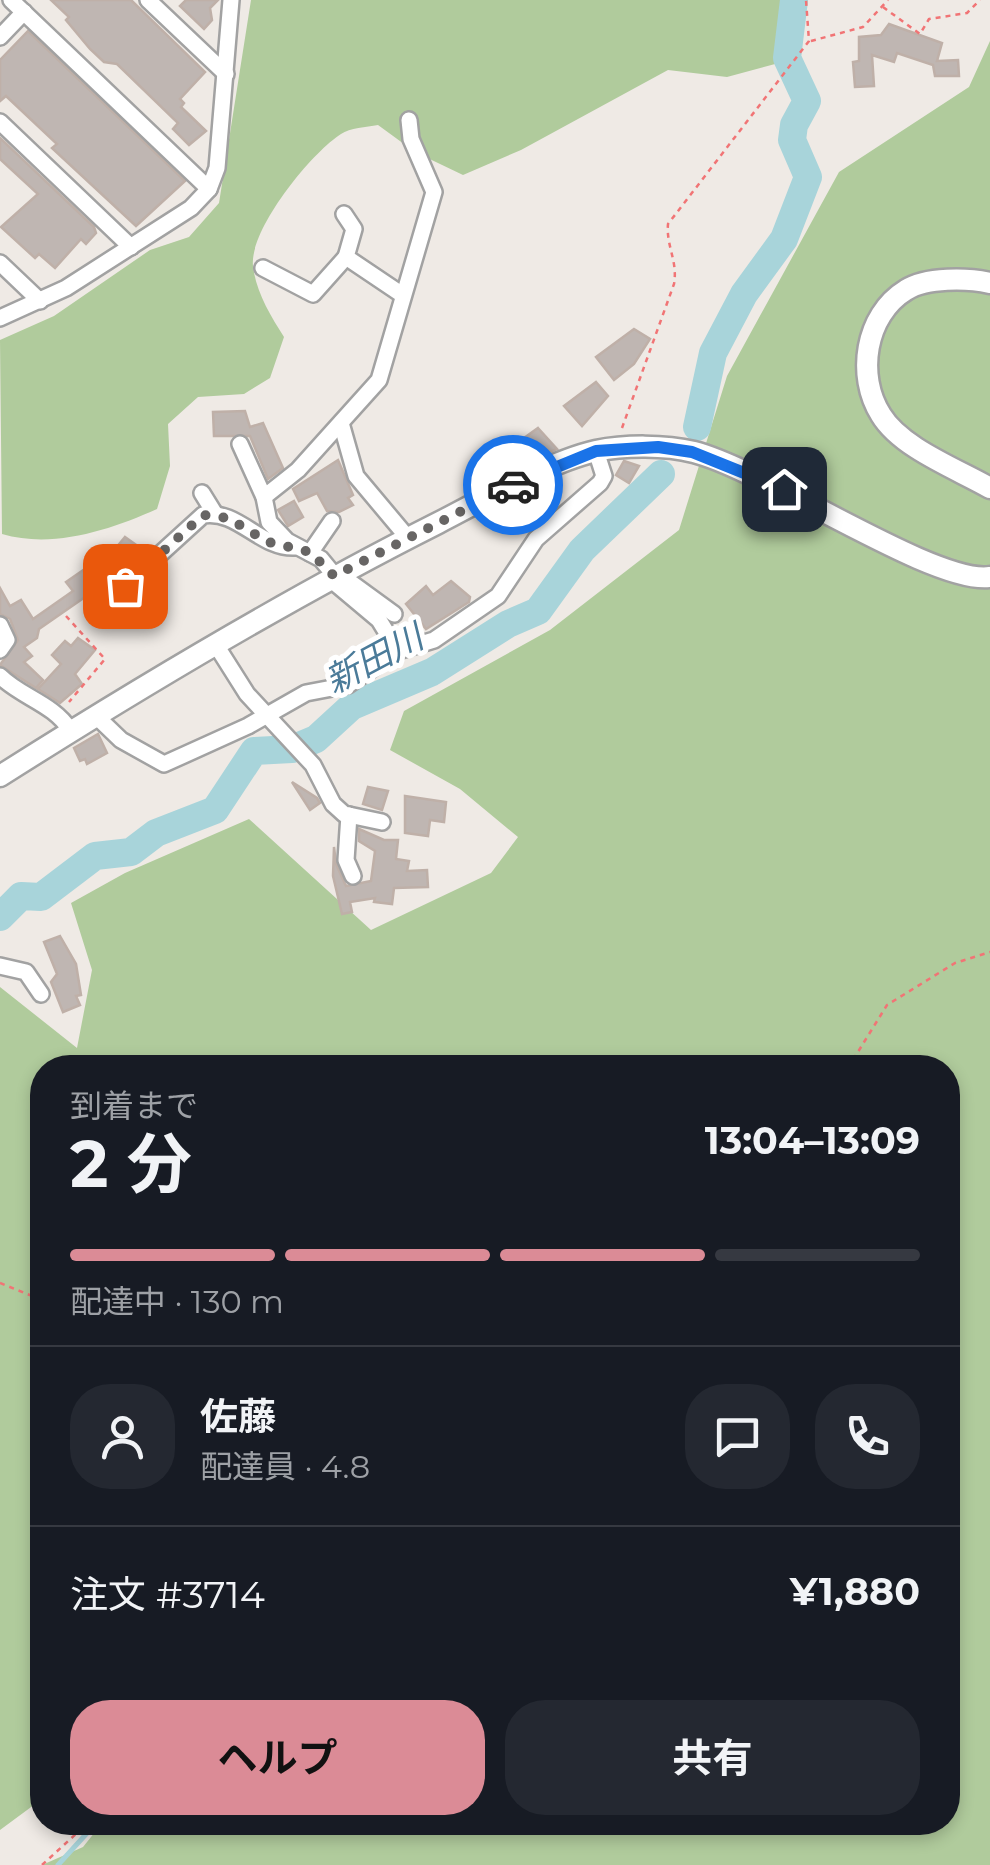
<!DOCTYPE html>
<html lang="ja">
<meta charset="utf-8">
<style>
:root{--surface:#171b24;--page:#242831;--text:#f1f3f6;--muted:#9ea1a6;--line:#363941;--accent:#db8b96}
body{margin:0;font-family:Montserrat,"Noto Sans JP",sans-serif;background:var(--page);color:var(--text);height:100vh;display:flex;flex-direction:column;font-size:38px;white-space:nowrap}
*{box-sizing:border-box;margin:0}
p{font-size:32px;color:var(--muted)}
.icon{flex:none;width:55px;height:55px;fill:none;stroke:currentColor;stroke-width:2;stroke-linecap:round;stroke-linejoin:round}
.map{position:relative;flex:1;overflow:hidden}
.panel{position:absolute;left:30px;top:1055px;width:930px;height:780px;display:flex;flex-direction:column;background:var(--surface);border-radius:40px;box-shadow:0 5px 15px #0003}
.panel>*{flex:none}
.pin{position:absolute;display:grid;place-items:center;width:85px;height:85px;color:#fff;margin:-42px;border-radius:20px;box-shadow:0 5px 15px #0006}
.courier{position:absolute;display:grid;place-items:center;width:100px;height:100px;margin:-50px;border:8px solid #1a73e8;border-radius:50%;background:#fff;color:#222;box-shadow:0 2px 12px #0007}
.head em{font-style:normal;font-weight:700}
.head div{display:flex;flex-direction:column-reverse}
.head{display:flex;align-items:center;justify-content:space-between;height:170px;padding:0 40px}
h1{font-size:65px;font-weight:700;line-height:75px}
.bar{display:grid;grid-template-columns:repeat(4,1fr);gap:15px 10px;align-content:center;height:120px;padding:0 40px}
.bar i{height:12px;border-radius:8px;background:var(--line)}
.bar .active{background:var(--accent)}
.bar p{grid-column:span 4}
.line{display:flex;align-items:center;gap:25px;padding:0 40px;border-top:2px solid var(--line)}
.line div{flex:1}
.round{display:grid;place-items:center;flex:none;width:105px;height:105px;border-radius:40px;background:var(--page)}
.cta{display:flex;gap:20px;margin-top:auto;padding:20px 40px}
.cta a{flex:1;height:115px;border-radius:40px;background:var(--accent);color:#111;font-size:40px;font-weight:700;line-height:115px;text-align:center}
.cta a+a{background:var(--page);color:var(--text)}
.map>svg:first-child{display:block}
</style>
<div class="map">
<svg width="990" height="1865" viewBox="0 0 990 1865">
<rect width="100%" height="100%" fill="#efeae5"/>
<g fill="#b0cb9c">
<path d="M251 0H783L775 64 727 77 668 70 521 150 463 175 415 152 378 125C366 127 350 128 341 134 311 153 249 230 253 266 256 292 270 315 284 337L270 378 244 394 198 397 168 424 170 466 157 509C110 530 53 549 2 534L0 340 54 316 150 250 189 237 219 203Z"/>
<path d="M990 41V1865H42L83 1847 103 1822H948V1068H42V1799L0 1830V987L77 1048 92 970 71 903 125 873 249 819 371 930 491 873 518 837 460 789 390 750 404 711 550 630 679 530 727 376 839 172 969 87Z"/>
</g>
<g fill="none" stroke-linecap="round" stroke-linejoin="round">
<path stroke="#a8d4da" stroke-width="5" d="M58 1865 88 1832 131 1822"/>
<g stroke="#a8d4da" stroke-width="28">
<path d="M697 427 713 353 744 294 784 239 808 177 792 140 794 125 807 101 787 58 794 0"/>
<path d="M0 917 21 896 41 897 95 856 131 852 156 833 215 810 254 751 292 749 316 739 352 706 432 672 508 624 538 611 582 550 661 474"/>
</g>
</g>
<g fill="#bfb6b2" stroke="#bfb0a8" stroke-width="2.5">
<path d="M51 0H131L205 72 180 99 184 103 181 107 206 131 189 145 173 129 178 123 117 64 104 62 90 49 66 20 69 17Z"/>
<path d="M186 0H218L210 8 212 20 204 29 180 6Z"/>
<path d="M889 24 942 43 937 61 958 60 959 76H935L933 65 897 53 894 62 872 55 874 86 855 87 853 62 859 61V37L881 35Z"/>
<path d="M28 31 185 181 136 226 52 148 57 144 6 96 0 101V60Z"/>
<path d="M0 138 94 227 96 233 86 244 81 239 55 268 39 254 35 258 1 227 38 194 0 159Z"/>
<path d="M634 329 650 339 634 364 614 380 596 357Z"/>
<path d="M596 382 608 396 582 426 564 406Z"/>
<path d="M245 411 250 427 263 423 283 468 268 479 250 436H214L213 412Z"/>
<path d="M538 428 557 449 538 457 524 438Z"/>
<path d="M338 460 353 495 348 498 353 505 339 512 327 511 317 493 299 501 293 489Z"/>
<path d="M624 461 639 466 629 483 616 475Z"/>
<path d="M294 501 303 517 288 526 278 510Z"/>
<path d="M125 537 142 549 131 565 39 629 37 638 24 647 32 656 24 662 43 680 36 688 0 665 18 640 10 619 0 614V588L10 606 21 600 33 619 73 591 66 582 102 557 106 560Z"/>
<path d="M451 581 470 597 469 602 426 629 406 604 426 586 433 595Z"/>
<circle cx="115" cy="604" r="11"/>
<path d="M78 638 95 650 75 674 82 684 60 703 38 689 61 664 52 655 65 641 71 646Z"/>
<path d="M98 734 107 753 87 764 85 759 80 761 74 748Z"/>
<path d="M292 782 317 798 320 803 310 810Z"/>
<path d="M368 787 388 791 382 810 363 804Z"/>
<path d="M405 796 446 802 444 822 430 820 428 836 405 833Z"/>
<path d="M359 829 384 840H398L396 859 409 861 407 871 427 870 428 887 394 888 392 904 374 902 375 898 350 902 352 912 342 914 333 876 334 847 336 864 346 886 371 881 375 851 359 841Z"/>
<path d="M60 936 76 964 81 995 76 996 80 1005 63 1012 51 982 57 974 44 942Z"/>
</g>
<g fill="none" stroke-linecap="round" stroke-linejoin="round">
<g stroke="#a2a2a2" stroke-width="20">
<g id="minor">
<path d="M11 0 209 189"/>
<path d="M148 0 226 74"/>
<path d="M0 37 24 12"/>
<path d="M0 122 131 247"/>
<path d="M344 214 354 229 346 257 401 294"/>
<path d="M0 263 40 301"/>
<path d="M263 268 313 294 346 257"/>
<path d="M0 318 66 288 191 208 209 189 217 168 231 0"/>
<path d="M341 423 356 476 408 538"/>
<path d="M240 444 264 497 269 522 287 541 321 559 335 576"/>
<path d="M202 493 215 514"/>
<path d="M264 497 298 470 379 380 434 192 411 139 409 120"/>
<path d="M310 553 332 521"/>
<path d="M329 578 379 620 398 651"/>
<path d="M346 579 394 614"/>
<path d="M125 586 203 515C238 509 260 549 295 547"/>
<path d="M0 625 7 640 0 650"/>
<path d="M216 645 247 694 313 765 333 804 344 814 382 822"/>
<path d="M0 676C21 697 54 704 70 730"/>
<path d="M95 715 121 740 164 764 248 726 306 693 348 685 398 651 434 640 498 596 536 539 600 483 604 476 596 451"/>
<path d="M349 815 346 860 353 876"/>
<path d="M0 966 26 972 41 994"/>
</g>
</g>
<g stroke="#a2a2a2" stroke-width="25">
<g id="tertiary">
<path d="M990 283C968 278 926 277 906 290 865 315 856 376 881 415 901 448 957 469 990 488"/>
<path d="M0 776C142 686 287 599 438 523 483 500 548 462 596 451 625 445 665 445 694 452 767 471 934 585 990 577"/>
</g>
</g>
<g stroke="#f17475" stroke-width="2.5" stroke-dasharray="5 5" stroke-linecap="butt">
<path d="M883 7 920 34 929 19 967 13 980 0"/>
<path d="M811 41 863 27 888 0"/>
<path d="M622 428 674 284C678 261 666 246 668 224L809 41 806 0"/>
<path d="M66 616 105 659 69 702"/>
<path d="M848 1068 887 1005 955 963 990 952"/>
<path d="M0 1283 42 1300"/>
<path d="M42 1865 89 1822"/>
</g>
<use href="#minor" stroke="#fff" stroke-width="15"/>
<use href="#tertiary" stroke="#fff" stroke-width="20"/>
</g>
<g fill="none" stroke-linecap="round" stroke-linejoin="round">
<path stroke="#676564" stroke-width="10" stroke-dasharray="0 18" d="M125 586 203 515 228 518 268 542 310 552 334 576 513 485"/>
<path stroke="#1a73e8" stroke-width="12" d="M513 485 596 451 658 447 692 452 784 489"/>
</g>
<g text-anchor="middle" stroke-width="10" stroke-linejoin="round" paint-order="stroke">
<g font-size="35" font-style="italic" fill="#4b7b99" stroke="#fff">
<text transform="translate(374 659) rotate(-28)" y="12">新田川</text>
</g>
</g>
</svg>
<div class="pin" style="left:125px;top:586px;background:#ea580c"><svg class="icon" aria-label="bag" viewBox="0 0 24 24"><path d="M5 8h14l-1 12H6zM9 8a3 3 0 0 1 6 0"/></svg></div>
<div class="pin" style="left:784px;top:489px;background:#1f2937"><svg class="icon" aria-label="home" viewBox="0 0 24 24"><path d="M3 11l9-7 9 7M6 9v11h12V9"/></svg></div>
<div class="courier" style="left:513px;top:485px"><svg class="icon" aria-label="car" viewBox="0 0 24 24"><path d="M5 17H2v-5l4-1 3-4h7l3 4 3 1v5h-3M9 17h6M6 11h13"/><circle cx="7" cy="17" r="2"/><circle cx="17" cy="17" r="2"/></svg></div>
<section class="panel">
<div class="head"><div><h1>2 分</h1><p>到着まで</p></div><em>13:04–13:09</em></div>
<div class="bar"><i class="active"></i><i class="active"></i><i class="active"></i><i></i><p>配達中 · 130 m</p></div>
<div class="line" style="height:180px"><a class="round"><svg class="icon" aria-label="person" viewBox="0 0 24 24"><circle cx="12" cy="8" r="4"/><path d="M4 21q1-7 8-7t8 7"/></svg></a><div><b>佐藤</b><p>配達員 · 4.8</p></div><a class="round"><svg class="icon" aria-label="chat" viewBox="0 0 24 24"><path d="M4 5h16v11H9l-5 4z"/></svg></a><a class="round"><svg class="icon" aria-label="phone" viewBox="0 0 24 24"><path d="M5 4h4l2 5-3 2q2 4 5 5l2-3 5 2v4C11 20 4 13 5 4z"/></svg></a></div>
<div class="line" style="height:130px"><div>注文 #3714</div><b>¥1,880</b></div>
<div class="cta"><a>ヘルプ</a><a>共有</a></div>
</section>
</div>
